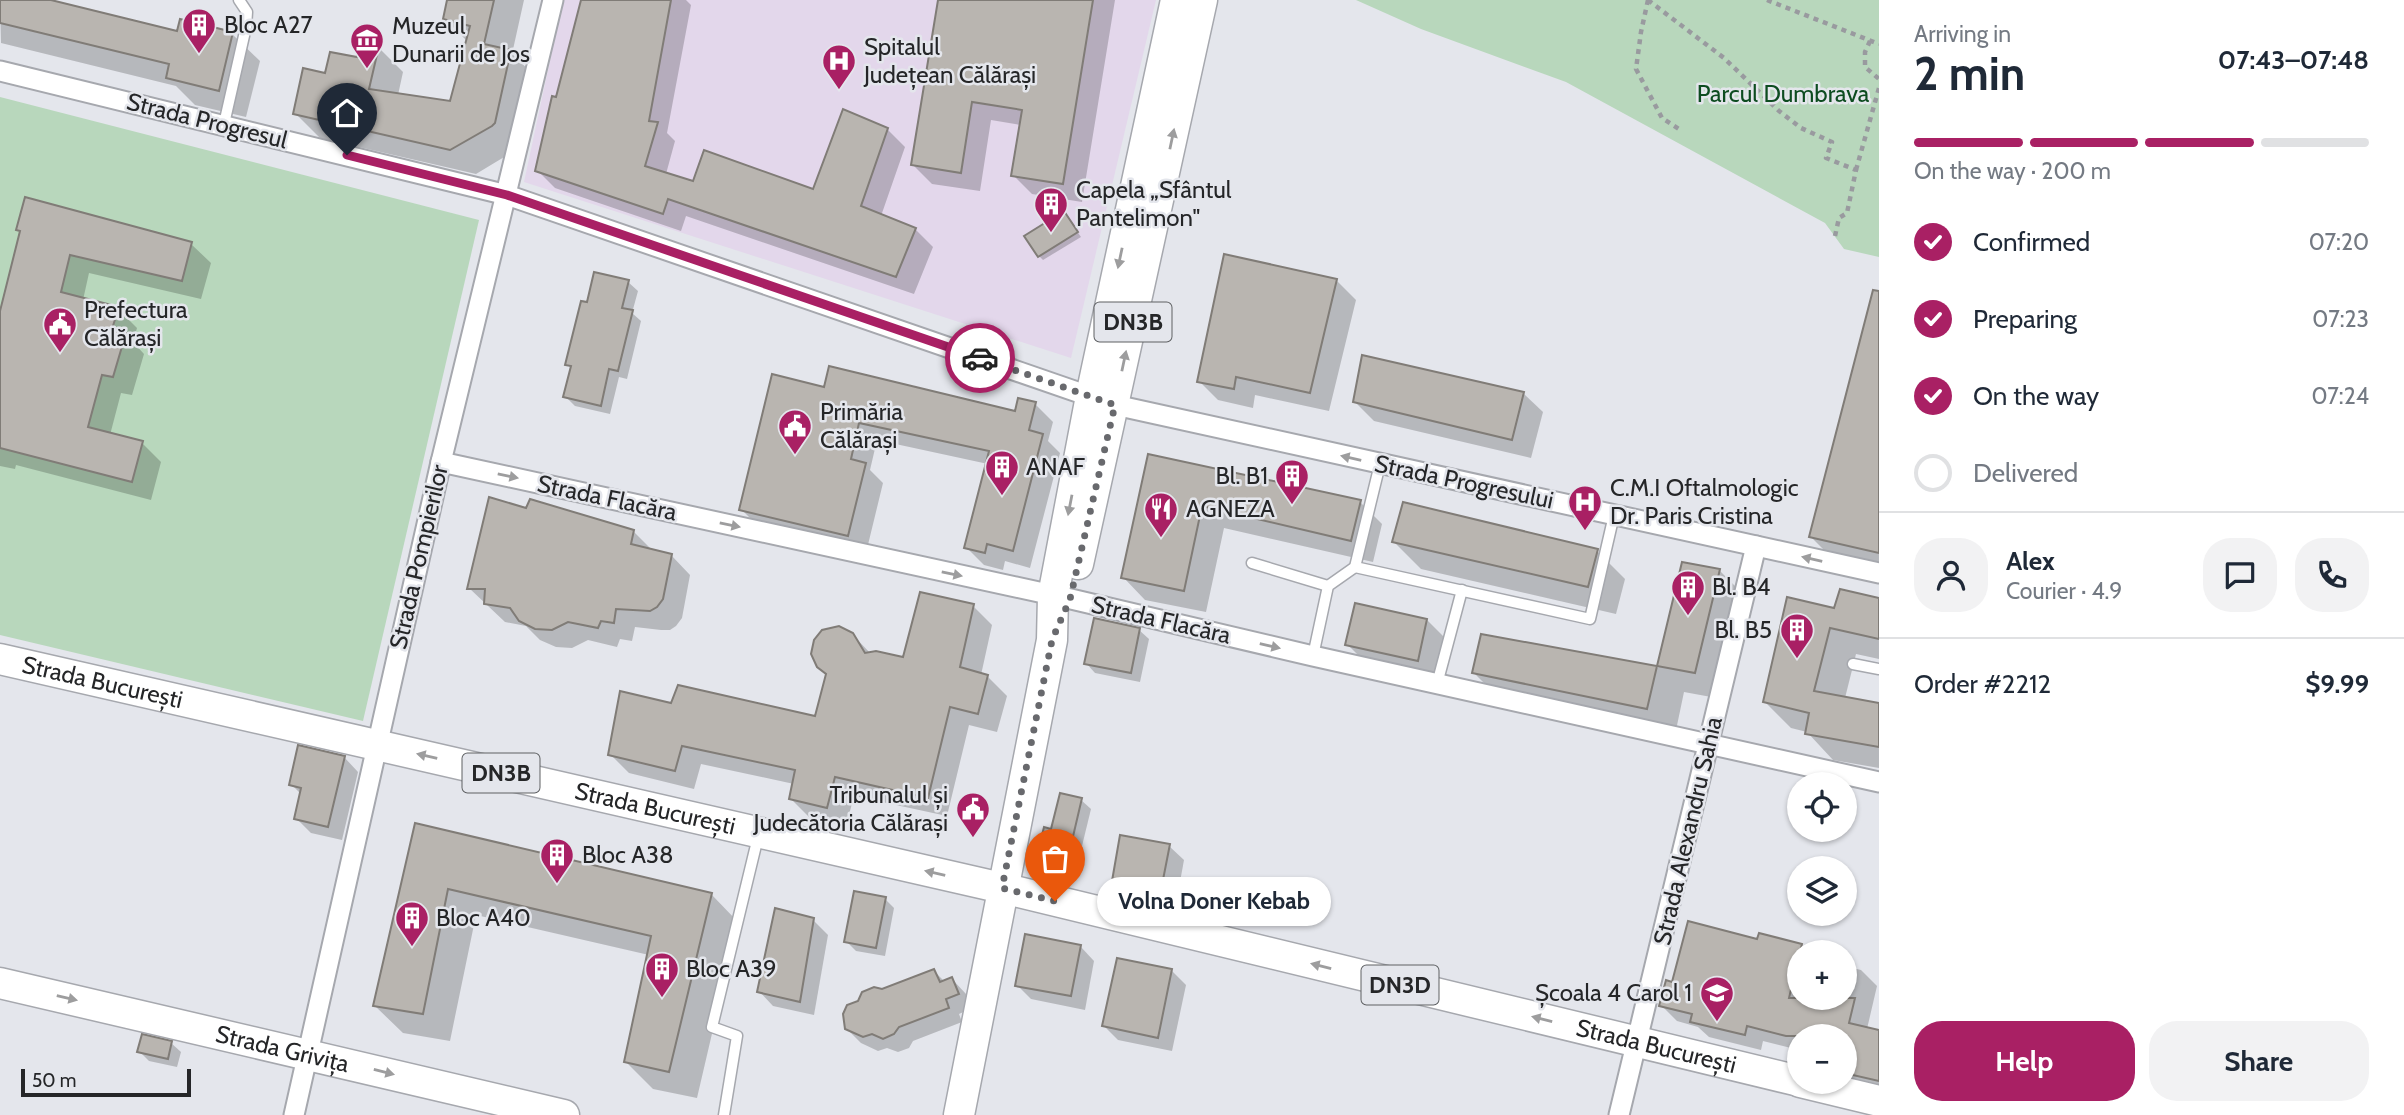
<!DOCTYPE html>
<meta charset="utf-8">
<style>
:root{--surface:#fff;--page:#f2f2f3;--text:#1f2937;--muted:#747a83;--line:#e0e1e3;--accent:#a92064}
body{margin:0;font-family:Cabin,sans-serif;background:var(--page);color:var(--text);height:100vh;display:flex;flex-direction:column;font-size:26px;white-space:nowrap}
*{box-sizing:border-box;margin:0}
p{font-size:23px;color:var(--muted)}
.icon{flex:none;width:38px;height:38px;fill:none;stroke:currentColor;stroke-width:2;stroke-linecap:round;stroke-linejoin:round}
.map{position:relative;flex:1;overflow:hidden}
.sheet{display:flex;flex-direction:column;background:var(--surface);width:525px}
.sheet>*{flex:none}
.buttons{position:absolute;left:1787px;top:772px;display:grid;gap:14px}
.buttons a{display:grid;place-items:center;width:70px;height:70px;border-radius:50%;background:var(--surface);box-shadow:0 2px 5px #0004;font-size:35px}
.scale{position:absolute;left:21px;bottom:18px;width:170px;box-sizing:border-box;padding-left:7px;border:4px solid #252628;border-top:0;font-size:19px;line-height:24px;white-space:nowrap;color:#252628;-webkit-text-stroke:5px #e4e6ec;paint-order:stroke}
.pin{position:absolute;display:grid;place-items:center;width:60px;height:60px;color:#fff;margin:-72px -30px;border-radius:50% 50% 50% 0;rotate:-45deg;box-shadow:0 0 7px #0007}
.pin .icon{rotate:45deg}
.courier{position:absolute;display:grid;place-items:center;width:70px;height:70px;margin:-35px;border:5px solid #a92064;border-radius:50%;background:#fff;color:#222;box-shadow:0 2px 9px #0007}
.bubble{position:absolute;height:49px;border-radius:24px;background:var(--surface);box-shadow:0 2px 5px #0004;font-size:23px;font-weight:700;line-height:49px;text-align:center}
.head em{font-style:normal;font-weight:700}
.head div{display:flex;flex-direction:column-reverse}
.head{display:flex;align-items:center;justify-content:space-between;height:119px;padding:0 35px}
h1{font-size:46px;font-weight:700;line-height:52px}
.bar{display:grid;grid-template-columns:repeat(4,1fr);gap:10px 7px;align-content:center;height:84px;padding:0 35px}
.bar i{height:9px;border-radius:5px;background:var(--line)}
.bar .current{background:var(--accent)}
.bar p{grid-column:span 4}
.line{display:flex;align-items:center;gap:18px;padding:0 35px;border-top:2px solid var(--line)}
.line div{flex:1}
.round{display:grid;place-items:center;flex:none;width:74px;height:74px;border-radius:28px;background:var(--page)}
ol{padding:0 35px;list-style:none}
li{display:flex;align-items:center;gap:21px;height:77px}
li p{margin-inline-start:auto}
li .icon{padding:7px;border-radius:50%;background:var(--accent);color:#fff;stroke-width:4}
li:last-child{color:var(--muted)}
li i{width:38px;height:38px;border:4px solid var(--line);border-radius:50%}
.action{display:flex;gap:14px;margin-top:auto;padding:14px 35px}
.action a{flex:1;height:80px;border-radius:28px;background:var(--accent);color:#fff;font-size:28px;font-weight:700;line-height:80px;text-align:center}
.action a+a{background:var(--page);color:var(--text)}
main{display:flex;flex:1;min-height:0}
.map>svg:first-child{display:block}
</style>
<main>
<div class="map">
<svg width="1879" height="1115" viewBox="0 0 1879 1115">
<rect width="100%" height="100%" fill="#e4e6ec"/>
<path fill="#e3d7eb" d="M563 0H1156L1071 358 524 182Z"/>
<g fill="#b8d7bc">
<path d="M1356 0H1879V257L1844 249 1825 223 1566 82 1421 29Z"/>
<path d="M0 97 479 220 363 721 0 635Z"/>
</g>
<g fill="#0003">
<path d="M0 0H43L178 33 232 34 260 61 246 117 195 105 176 86 1 43Z"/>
<path d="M449 0H524L512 54 535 76 519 148 476 174 320 138 295 113 327 75 378 47 403 72 398 95 451 103 468 42 445 19Z"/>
<path d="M583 0H686L691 5 667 133 675 141 666 174 694 183 814 191 887 129 905 147 881 216 915 229 933 247 914 294 686 216 681 231 555 188 537 170Z"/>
<path d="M939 0H1115L1082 202 1032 194 1013 175 1021 125 991 120 980 191 932 184 913 165Z"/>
<path d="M1064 213 1081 237 1043 260 1039 256Z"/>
<path d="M18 230 191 244 211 263 201 299 89 273 83 300 118 309 137 328 133 342 144 354 132 395 121 393 110 435 142 443 161 462 151 500 16 465 15 469 0 466V318L21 233Z"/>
<path d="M1337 281 1356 300 1329 411 1255 395 1253 408 1218 400 1199 381Z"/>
<path d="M628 282 638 291 632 313 641 321 627 379 619 377 610 414 575 406 565 396 572 369 567 364 588 304Z"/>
<path d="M1879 327V567L1830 556 1811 537Z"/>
<path d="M825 389 1016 413 1035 404 1053 422 1048 441 1060 453 1030 568 1005 561 1003 570 984 565 966 547 988 464 877 440 870 470 883 483 866 553 759 527 741 509Z"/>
<path d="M1523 393 1543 412 1531 458 1374 421 1354 401Z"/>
<path d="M1149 456 1360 502 1382 524 1373 562 1224 528 1206 612 1145 600 1123 577Z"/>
<path d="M527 510 633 531 653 551 671 555 690 575 682 618 676 626 670 630H661L635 627 632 641 620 639 617 647 588 640 572 648 556 647 540 640 526 626 505 622 469 588Z"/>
<path d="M1394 542 1597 551 1625 579 1616 614 1421 569Z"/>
<path d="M1683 564 1719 570 1747 598 1722 699 1684 692 1675 735 1501 700 1474 673 1482 636 1658 668Z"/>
<path d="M1879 599V659L1856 654 1845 698 1879 704V768L1833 760 1807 732 1791 728 1765 702 1836 610Z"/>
<path d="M973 606 992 625 981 675 988 677 1007 696 997 732 969 725 947 816 854 796 846 826 810 818 791 799 794 784 701 764 694 789 629 773 610 754 673 705 817 718 827 675 818 666 852 634 871 654 904 659Z"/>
<path d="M1427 620 1446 639 1437 679 1366 663 1347 644Z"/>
<path d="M1139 630 1149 639 1140 682 1095 673 1086 663Z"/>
<path d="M344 757 358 772 342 840 311 833 296 818 302 795 291 784Z"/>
<path d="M1081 800 1091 809 1073 883 1046 877 1036 868 1052 831Z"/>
<path d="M417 825 711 894 738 922 697 1098 653 1089 626 1062 649 955 476 915 450 1041 403 1033 375 1006Z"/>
<path d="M1169 846 1184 860 1176 904 1128 895 1113 880Z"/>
<path d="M885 899 894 908 885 956 856 951 846 941Z"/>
<path d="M813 920 828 935 814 1015 773 1006 759 991Z"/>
<path d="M1758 941 1801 946 1808 952H1799V998H1844V966L1861 970 1877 986 1867 1029 1879 1032V1092L1844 1082V1036H1799V1050L1763 1041 1761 1050 1709 1037 1698 1027 1677 1021 1661 1005 1673 984Z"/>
<path d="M1080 946 1094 961 1085 1010 1031 999 1017 985Z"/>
<path d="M1118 960 1172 971 1186 985 1172 1051 1118 1040 1104 1026Z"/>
<path d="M934 971 945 982 952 979 966 994 972 1008 959 1014 962 1022 913 1041 909 1048 898 1052 887 1048 878 1051 861 1043 846 1028 844 1014 882 991Z"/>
<path d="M171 1043 181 1052 177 1067 149 1061 139 1051Z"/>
</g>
<g fill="#b9b5b0" stroke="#807c77" stroke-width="2">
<path d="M0 0H51L177 31 180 19 233 32 219 91 166 78 169 64 0 23Z"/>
<path d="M447 0H494L484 44 511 50 495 123 492 126 450 150 293 114 303 68 325 73 330 52 357 57 360 42 379 46 369 89 450 101 470 26 443 19Z"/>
<path d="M581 0H671L649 121 658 122 645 166 693 181 704 150 813 189 843 109 888 128 861 206 916 228 896 277 668 199 663 214 535 171 552 96 556 97Z"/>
<path d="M938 0H1093L1063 184 1011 176 1022 110 972 102 961 173 911 165Z"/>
<path d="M25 197 192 242 182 281 70 255 61 292 119 307 112 329 126 333 113 377 102 375 88 427 143 441 132 482 0 448V311L20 231 16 230Z"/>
<path d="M1064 211 1078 232 1038 257 1024 236Z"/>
<path d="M1224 254 1337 279 1310 393 1236 377 1234 389 1197 382Z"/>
<path d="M594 272 629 280 622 308 633 310 618 371 609 369 601 406 563 397 571 366 565 365 581 301 587 302Z"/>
<path d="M1873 290 1879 291V553L1809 537Z"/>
<path d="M1362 355 1524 392 1512 440 1353 402Z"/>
<path d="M829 366 1015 411 1018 398 1036 402 1029 430 1043 434 1013 551 987 544 985 553 964 548 989 451 859 423 851 459 866 463 848 536 739 510 772 374 824 387Z"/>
<path d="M1148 454 1361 500 1351 541 1202 506 1184 591 1121 578Z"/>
<path d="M489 497 526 508 530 499 634 530 631 544 672 554 663 599 657 607 650 611 616 609 614 623 601 621 598 628 568 622 552 630 535 629 519 621 510 608 484 604 485 589H467Z"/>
<path d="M1403 502 1598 549 1588 587 1392 542Z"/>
<path d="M1682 562 1720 569 1695 673 1657 666Z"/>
<path d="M1840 589 1879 598V639L1830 628 1814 691 1879 703V747L1805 734 1809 713 1763 702 1787 597 1834 608Z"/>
<path d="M920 592 974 604 960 667 988 675 978 714 950 707 928 798 835 777 827 808 789 799 795 770 682 746 675 771 608 755 620 691 671 703 678 685 815 716 826 674 817 667 811 654 814 640 822 630 839 626 853 633 865 653 876 651 903 657Z"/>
<path d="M1355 603 1427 619 1418 661 1345 645Z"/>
<path d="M1094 618 1140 628 1131 673 1084 664Z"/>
<path d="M1481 634 1657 666 1647 709 1472 673Z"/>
<path d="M298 745 345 756 328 827 294 819 301 788 289 785Z"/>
<path d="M1060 793 1082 798 1064 875 1034 868 1044 827 1051 829Z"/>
<path d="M415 823 712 893 669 1072 624 1062 651 936 448 889 423 1014 373 1006Z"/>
<path d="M1120 835 1170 844 1161 890 1112 881Z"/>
<path d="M854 891 886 897 876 948 844 942Z"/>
<path d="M775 908 814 918 800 1002 757 992Z"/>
<path d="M1688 921 1757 939 1759 933 1802 944 1789 998H1855L1849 1023 1879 1030V1081L1844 1073V1036H1786L1747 1026 1745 1035 1690 1022 1692 1014 1659 1006 1666 980 1672 982Z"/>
<path d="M1025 934 1081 945 1071 996 1015 986Z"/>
<path d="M1117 958 1172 969 1158 1038 1102 1026Z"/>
<path d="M934 969 940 982 952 977 959 994 946 999 949 1008 899 1027 894 1034 883 1039 872 1034 863 1037 845 1029 843 1014 847 1005 858 1001 862 992 874 987 882 989Z"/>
<path d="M142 1034 172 1041 168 1059 137 1052Z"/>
</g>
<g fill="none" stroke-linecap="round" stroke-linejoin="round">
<g stroke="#a6a8ae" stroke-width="13">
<g id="lane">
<path d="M224 124 246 27 247 12 239 0"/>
<path d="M1252 563 1328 586"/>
<path d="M1355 567 1590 619 1614 515"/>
<path d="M1313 656 1328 586 1355 567 1380 464"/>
<path d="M1853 664 1879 669"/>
<path d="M1437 684 1462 590"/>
<path d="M724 1115 737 1036 712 1027 758 837"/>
</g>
</g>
<g stroke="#a6a8ae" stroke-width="23">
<g id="street">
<path d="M0 71 507 195 1115 405 1879 573"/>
<path d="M441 462 1071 599 1313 656 1879 782"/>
<path d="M294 1115 441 462 553 0"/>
<path d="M1619 1115 1756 546"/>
</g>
</g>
<g stroke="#a6a8ae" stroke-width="33">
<g id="primary">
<path d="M1078 564 1202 0"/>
<path id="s1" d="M0 659 1002 888 1799 1081"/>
<path id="s2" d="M0 983 564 1115"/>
<path d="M1800 1082 1879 1101"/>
<path d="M959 1115 1052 640 1053 596 1091 396 1176 0"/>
</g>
</g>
<g stroke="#999a9f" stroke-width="4.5" stroke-dasharray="5 5" stroke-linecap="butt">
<path d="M1648 0 1724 58 1779 111 1801 128 1832 142 1826 158 1856 170 1847 213 1839 218 1835 236"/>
<path d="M1648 0 1641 32 1636 69 1662 118 1679 129"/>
<path d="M1767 0 1879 44"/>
<path d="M1870 41 1865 52V67L1879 79"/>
<path d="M1856 170 1879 88"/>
</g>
<use href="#lane" stroke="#fff" stroke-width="10"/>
<use href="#street" stroke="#fff" stroke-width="19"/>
<use href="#primary" stroke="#fff" stroke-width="30"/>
</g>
<defs><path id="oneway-solid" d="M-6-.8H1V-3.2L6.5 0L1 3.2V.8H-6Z" transform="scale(1.75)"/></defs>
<g fill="#9d9d9e">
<use href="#oneway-solid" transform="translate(1172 139) rotate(-78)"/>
<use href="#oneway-solid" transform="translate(1120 258) rotate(102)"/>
<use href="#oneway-solid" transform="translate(1124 361) rotate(-78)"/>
<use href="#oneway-solid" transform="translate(1351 458) rotate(-167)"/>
<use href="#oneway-solid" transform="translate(508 476) rotate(12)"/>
<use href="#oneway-solid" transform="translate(1070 505) rotate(101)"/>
<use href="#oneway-solid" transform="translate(730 525) rotate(12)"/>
<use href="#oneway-solid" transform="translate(1812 559) rotate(-167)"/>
<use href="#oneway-solid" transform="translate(952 574) rotate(12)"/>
<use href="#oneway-solid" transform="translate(1270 646) rotate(13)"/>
<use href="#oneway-solid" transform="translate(427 756) rotate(-167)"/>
<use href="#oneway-solid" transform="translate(935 873) rotate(-167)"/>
<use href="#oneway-solid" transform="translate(1321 966) rotate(-166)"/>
<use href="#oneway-solid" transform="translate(67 998) rotate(13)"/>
<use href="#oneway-solid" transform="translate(1542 1019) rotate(-166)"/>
<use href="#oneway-solid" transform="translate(384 1072) rotate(14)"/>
</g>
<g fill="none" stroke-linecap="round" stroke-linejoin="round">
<path stroke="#68696d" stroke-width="7" stroke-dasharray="0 12.6" d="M980 358 1115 405 1070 599 1052 640 1002 888 1055 901"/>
<path stroke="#a92064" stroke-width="9" d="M347 155 507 195 980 358"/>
</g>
<defs>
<g id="building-pin" transform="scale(1.75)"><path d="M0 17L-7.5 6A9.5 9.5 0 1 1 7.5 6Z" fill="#a92064" stroke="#e4e6ec"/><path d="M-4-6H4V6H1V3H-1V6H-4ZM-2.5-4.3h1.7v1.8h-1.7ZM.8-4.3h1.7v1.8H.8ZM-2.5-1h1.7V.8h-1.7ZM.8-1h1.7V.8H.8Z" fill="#fff"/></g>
<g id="museum-pin" transform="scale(1.75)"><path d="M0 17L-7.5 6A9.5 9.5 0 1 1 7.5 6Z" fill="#a92064" stroke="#e4e6ec"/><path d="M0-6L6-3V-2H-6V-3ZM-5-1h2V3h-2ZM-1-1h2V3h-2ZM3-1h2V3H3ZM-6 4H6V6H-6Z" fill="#fff"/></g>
<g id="hospital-pin" transform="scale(1.75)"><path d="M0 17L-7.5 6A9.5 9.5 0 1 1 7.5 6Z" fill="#a92064" stroke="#e4e6ec"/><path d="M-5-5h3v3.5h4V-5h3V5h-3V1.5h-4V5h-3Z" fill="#fff"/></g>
<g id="civic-pin" transform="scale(1.75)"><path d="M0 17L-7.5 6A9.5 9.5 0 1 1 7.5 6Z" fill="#a92064" stroke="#e4e6ec"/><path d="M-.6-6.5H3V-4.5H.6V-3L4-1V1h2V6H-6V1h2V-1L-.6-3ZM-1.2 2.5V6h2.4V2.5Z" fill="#fff"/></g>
<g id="restaurant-pin" transform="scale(1.75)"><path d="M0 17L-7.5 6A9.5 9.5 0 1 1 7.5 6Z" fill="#a92064" stroke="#e4e6ec"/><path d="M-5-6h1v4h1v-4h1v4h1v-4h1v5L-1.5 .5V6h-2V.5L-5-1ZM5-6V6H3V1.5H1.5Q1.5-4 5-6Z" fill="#fff"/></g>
<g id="school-pin" transform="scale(1.75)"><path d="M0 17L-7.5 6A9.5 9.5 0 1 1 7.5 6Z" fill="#a92064" stroke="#e4e6ec"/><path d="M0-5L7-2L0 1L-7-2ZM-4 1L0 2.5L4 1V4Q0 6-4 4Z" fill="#fff"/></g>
</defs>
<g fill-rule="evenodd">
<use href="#building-pin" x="199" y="25"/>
<use href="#museum-pin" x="367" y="40"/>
<use href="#hospital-pin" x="839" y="61"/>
<use href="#building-pin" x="1051" y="204"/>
<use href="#civic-pin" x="60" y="324"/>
<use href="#civic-pin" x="795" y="426"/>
<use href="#building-pin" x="1002" y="467"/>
<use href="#building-pin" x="1292" y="476"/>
<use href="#hospital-pin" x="1585" y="502"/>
<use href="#restaurant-pin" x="1161" y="509"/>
<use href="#building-pin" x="1688" y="587"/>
<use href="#building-pin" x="1797" y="630"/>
<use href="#civic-pin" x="973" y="809"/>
<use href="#building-pin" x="557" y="855"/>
<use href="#building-pin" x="412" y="918"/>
<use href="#building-pin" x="662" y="969"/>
<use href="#school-pin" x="1717" y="993"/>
</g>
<g text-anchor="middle" stroke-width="5" stroke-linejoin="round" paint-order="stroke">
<g fill="#e4e6ec" stroke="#5e6063" stroke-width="2">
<rect x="1094.5" y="302.5" width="77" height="39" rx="5"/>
<rect x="462.5" y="753.5" width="77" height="39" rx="5"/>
<rect x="1361.5" y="965.5" width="77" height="39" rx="5"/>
</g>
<g font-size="23" font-weight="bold" fill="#252628">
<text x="1133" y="330">DN3B</text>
<text x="501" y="781">DN3B</text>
<text x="1400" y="993">DN3D</text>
</g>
<g font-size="24" fill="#252628" stroke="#e4e6ec" text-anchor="start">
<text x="224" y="33">Bloc A27</text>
<text x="392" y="34">Muzeul<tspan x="392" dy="28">Dunarii de Jos</tspan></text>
<text x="864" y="55">Spitalul<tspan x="864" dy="28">Județean Călărași</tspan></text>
<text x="1076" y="198">Capela „Sfântul<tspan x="1076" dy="28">Pantelimon"</tspan></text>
<text x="84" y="318">Prefectura<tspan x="84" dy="28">Călărași</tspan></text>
<text x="820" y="420">Primăria<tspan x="820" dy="28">Călărași</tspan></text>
<text x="1026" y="475">ANAF</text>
<text x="1268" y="484" text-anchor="end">Bl. B1</text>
<text x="1610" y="496">C.M.I Oftalmologic<tspan x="1610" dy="28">Dr. Paris Cristina</tspan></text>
<text x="1186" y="517">AGNEZA</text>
<text x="1712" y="595">Bl. B4</text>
<text x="1772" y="638" text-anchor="end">Bl. B5</text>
<text x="948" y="803" text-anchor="end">Tribunalul și<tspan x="948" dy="28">Judecătoria Călărași</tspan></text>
<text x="582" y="863">Bloc A38</text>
<text x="436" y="926">Bloc A40</text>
<text x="686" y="977">Bloc A39</text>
<text x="1692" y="1001" text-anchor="end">Școala 4 Carol 1</text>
</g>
<g font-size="24" fill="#0d4c20" stroke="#e4e6ec">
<text x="1783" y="102">Parcul Dumbrava</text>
</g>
<g font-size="24" fill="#252628" stroke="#e4e6ec">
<text transform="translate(207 121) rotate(14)" y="8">Strada Progresul</text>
<text transform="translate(1464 482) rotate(12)" y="8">Strada Progresului</text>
<text transform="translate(607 498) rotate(12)" y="8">Strada Flacăra</text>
<text transform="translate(419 557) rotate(-77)" y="8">Strada Pompierilor</text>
<text transform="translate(1161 620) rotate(13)" y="8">Strada Flacăra</text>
<text dy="8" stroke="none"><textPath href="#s1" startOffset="105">Strada București</textPath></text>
<text dy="8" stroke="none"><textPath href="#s1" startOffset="672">Strada București</textPath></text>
<text transform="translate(1688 831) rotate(-77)" y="8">Strada Alexandru Sahia</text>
<text dy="8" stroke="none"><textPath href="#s1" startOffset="1701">Strada București</textPath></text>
<text dy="8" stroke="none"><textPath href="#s2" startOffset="290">Strada Grivița</textPath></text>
</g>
</g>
</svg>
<div class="buttons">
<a><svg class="icon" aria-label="locate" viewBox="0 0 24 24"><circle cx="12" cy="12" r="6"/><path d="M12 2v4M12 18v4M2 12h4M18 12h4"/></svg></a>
<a><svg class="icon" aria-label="layers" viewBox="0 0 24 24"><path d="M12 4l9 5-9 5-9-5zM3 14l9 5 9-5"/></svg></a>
<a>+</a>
<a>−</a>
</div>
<div class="scale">50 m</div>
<div class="pin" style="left:1055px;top:901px;background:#ea580c"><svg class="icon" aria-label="bag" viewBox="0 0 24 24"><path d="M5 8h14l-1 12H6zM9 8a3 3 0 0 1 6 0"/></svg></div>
<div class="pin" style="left:347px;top:155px;background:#1f2937"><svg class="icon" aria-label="home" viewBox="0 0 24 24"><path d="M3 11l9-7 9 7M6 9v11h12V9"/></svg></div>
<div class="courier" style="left:980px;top:358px"><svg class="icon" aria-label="car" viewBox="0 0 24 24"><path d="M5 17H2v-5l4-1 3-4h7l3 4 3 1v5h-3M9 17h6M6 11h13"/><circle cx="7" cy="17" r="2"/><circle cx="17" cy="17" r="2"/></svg></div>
<div class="bubble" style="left:1097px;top:877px;width:234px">Volna Doner Kebab</div>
</div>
<section class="sheet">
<div class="head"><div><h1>2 min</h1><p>Arriving in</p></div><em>07:43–07:48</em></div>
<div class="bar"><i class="current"></i><i class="current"></i><i class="current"></i><i></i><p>On the way · 200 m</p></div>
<ol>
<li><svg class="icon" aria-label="check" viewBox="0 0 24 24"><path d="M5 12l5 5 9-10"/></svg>Confirmed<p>07:20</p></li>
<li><svg class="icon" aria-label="check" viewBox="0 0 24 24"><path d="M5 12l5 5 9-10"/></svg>Preparing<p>07:23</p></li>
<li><svg class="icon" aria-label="check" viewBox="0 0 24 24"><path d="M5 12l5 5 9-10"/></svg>On the way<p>07:24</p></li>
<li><i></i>Delivered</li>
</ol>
<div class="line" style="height:126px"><a class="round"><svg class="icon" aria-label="person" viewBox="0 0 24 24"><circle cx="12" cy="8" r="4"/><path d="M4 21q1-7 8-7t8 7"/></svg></a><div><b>Alex</b><p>Courier · 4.9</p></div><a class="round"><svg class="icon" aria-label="chat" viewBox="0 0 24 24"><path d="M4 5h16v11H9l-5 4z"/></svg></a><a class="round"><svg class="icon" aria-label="phone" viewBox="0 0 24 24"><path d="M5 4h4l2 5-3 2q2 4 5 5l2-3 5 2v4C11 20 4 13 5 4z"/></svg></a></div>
<div class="line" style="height:91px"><div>Order #2212</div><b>$9.99</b></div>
<div class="action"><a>Help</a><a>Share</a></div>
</section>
</main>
